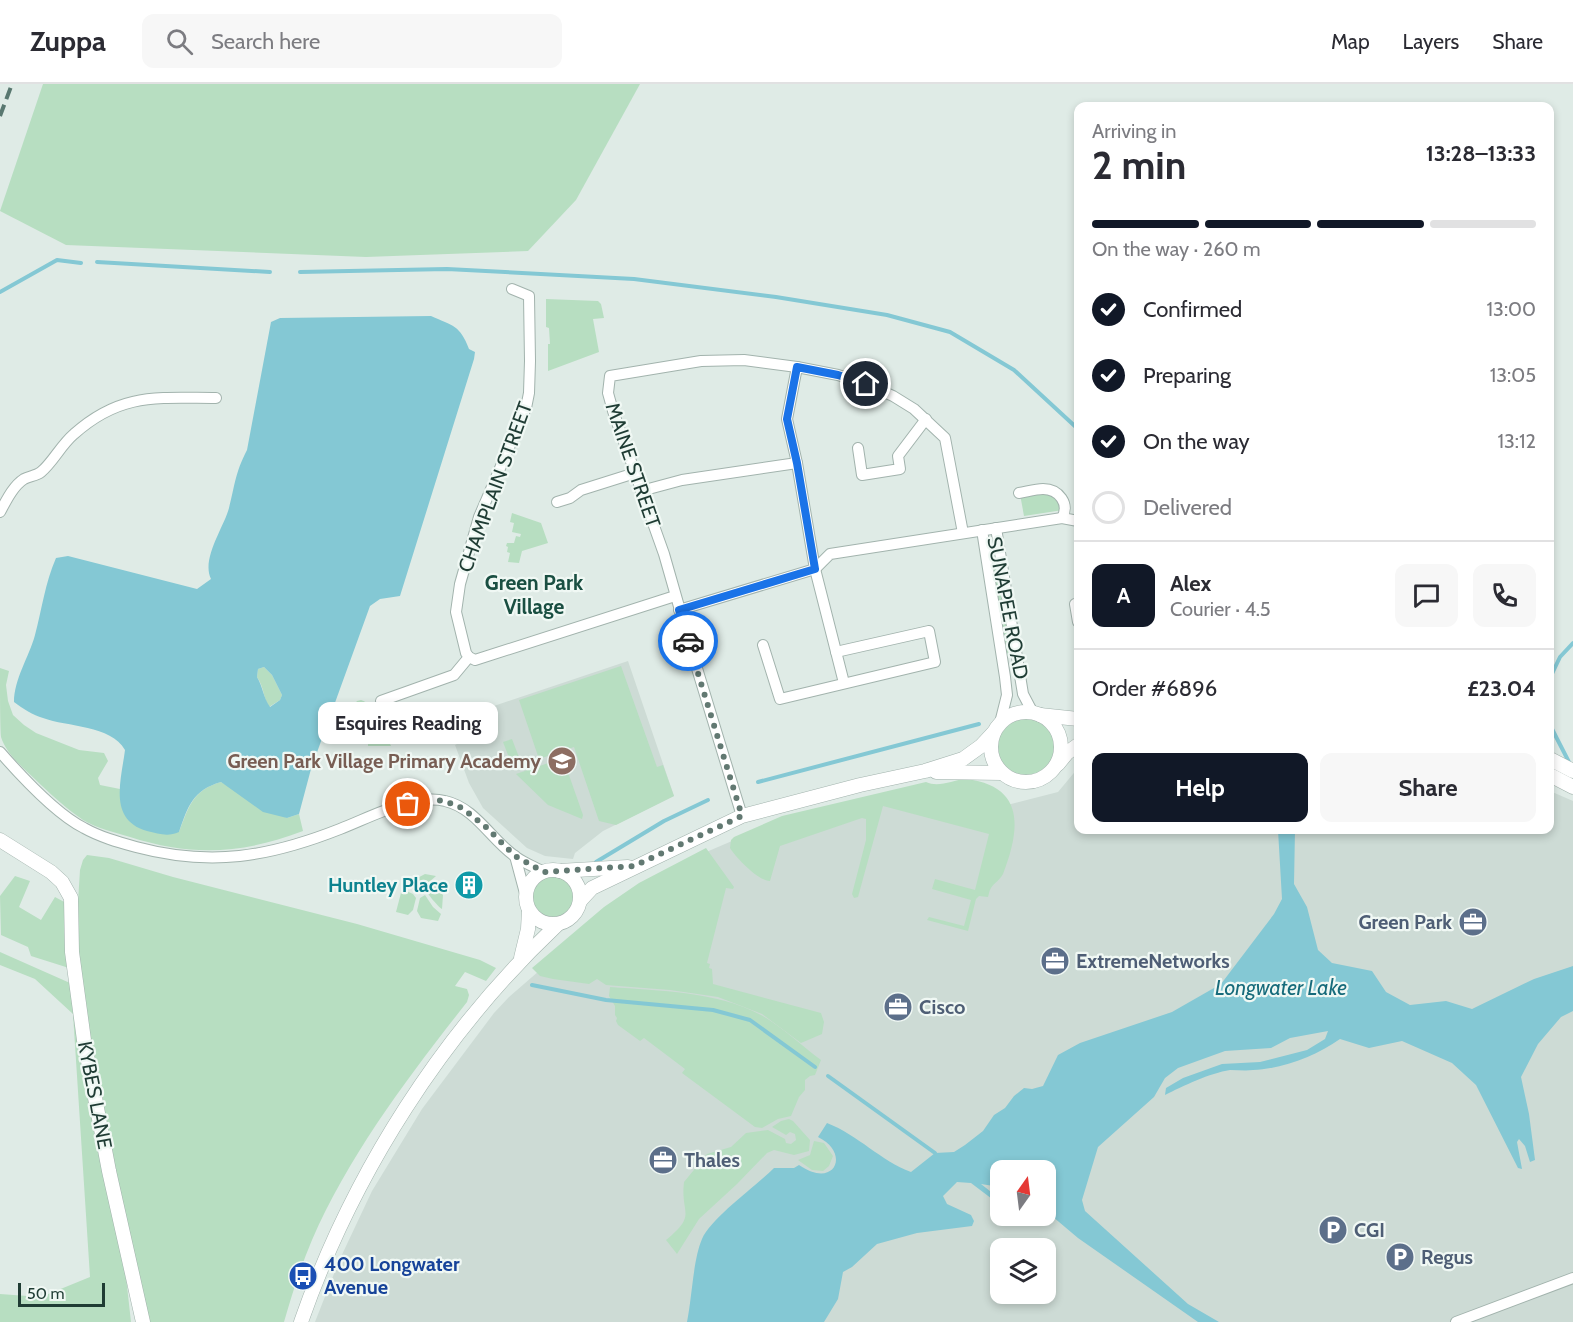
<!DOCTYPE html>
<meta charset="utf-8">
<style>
:root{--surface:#fff;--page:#f7f7f7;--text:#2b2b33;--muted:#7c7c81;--line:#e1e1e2;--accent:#111827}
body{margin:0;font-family:Cabin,sans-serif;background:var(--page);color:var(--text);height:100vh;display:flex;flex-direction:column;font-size:22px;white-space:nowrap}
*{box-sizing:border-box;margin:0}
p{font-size:20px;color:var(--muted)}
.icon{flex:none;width:33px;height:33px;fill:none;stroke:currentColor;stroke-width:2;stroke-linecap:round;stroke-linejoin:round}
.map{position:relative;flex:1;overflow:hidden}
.drawer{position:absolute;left:1074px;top:18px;width:480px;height:732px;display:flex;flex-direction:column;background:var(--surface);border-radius:12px;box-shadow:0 3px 9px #0003}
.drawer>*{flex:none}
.needle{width:39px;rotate:14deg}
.buttons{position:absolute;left:990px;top:1076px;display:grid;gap:12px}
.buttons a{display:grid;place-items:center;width:66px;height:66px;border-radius:12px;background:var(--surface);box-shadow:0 3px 9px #0003;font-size:30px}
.scale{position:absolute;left:18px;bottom:15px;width:87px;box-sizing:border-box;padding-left:6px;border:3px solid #1f3c34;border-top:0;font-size:16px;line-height:21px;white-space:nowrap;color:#1f3c34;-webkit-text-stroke:4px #f0f8f4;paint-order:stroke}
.pin{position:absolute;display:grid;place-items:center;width:51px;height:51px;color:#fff;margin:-26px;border:3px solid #fff;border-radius:50%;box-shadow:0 2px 6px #0007}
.courier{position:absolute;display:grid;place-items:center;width:60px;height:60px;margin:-30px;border:4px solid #1a73e8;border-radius:50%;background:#fff;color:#222;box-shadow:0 2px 8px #0007}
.bubble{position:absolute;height:42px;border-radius:12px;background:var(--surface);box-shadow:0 3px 9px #0003;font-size:20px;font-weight:700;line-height:42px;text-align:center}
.headline em{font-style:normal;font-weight:700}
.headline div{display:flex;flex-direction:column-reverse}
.headline{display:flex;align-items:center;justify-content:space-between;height:102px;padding:0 18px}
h1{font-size:39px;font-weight:700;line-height:45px}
.bar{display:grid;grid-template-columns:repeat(4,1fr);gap:9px 6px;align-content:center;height:72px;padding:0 18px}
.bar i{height:8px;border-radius:4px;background:var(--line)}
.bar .selected{background:var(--accent)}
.bar p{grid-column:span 4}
.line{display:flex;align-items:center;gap:15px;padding:0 18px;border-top:2px solid var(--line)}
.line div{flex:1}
.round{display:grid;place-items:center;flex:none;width:63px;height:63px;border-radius:12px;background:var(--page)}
ol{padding:0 18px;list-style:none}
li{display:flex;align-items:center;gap:18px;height:66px}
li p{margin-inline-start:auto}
li .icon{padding:6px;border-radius:50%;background:var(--accent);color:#fff;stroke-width:4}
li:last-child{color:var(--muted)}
li i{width:33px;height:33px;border:3px solid var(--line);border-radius:50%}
.button{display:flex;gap:12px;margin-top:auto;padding:12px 18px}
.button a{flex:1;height:69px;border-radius:12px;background:var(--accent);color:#fff;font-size:24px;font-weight:700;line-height:69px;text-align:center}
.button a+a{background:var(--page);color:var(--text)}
header{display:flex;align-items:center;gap:36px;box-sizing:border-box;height:84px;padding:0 30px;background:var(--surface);border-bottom:2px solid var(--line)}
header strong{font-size:28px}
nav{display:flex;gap:33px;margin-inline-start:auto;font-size:21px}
.search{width:420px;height:54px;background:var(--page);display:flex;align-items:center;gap:15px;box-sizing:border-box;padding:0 21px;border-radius:12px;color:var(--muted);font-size:22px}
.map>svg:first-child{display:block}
</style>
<header>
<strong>Zuppa</strong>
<div class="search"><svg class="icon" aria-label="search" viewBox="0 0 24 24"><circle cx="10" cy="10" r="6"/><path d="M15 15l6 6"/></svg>Search here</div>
<nav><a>Map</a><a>Layers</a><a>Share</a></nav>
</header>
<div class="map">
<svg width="1573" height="1238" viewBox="0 0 1573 1238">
<rect width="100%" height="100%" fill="#dfebe6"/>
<g fill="#cddbd5" fill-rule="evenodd">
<path d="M628 577 674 712 603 747 575 769 573 775 545 772 527 764 483 724 469 699 455 661 457 660 455 654 474 648 469 633 488 627V624Z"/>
<path d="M1078 684V746H1550V707L1573 717V1238H315L339 1177 372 1107 422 1025 494 929 509 913 607 828 704 769 760 745 963 705 1003 722 1058 708ZM1000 1086H1046V1131H1000ZM1000 1164H1046V1209H1000Z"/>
</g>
<g fill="#b7dec1">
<path d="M43 0H640L576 116 528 167 366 173 66 161 0 127Z"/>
<path d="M546 215 598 217 601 220 604 234 593 235 599 268 548 287V260H550L549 244 546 243Z"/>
<path d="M1053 409 1063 426 1024 432 1020 410Z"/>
<path d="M512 429 541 439 548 459 522 467 519 479 508 478 510 469 507 468 508 463 506 462 507 459H514L516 452 520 453 521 450 512 448 514 439 510 438Z"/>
<path d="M990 454 993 456 1011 571 1006 572 989 455Z"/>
<path d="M621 582 657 683 663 681 674 712 616 741 599 737 574 663 539 675 519 616Z"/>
<path d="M264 583 272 591 282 611 280 616 269 623C263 613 264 603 257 593L258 585Z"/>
<path d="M0 584 9 587 6 601 8 617 13 631 24 641 36 649 79 666 104 669 108 677 98 694 100 701 120 705V715L179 748C189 722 193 706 221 698L287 734 299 730 303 747C242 770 193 773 130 753 114 748 98 745 83 736 68 726 54 713 41 701 27 687 7 672 1 653 0 640 0 600 0 584Z"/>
<path d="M361 616C375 620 386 649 391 662H368V653L354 621 357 617Z"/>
<circle cx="1026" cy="663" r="28"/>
<path d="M512 655 522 681 513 684 503 658Z"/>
<path d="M563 674 583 731 582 735 548 721 516 690Z"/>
<path d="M966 695C1026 702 1020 746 1003 790 1000 796 994 799 991 804 989 807 989 810 988 813L979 812 976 815 968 847 927 836 929 833 964 842 971 816 932 805 935 795 975 806 989 750 883 722 858 813 854 814 852 810 866 756V735L862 734 780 762 770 797C760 798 736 774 730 764L731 756 734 753 782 732 926 698C939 704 952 696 966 695Z"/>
<path d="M706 764 734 803 733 805 726 804 707 879 710 880 709 884 712 885 713 900 821 929 824 938 822 950 801 959 762 930 718 913 670 906 606 901 597 895 589 900 553 895 540 892 532 884 604 823 639 799Z"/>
<path d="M87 771 109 774 173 793 357 840 480 876 496 884 486 897 465 888 455 902 467 905 469 911 467 918C409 992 350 1069 312 1156 301 1182 292 1210 284 1238H148L126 1193 131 1238H0V1210L41 1213 90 1193 73 930 35 895 0 881V868L70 899 69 884 31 872 28 863 1 851 0 812 15 792 30 797 19 823 41 836 55 813 68 820 75 866 80 786 83 776Z"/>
<path d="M425 790 436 792C426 801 411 813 402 798L408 799Z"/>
<circle cx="554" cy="812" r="22"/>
<path d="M430 800H434L443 811 442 825C438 823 426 808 425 805Z"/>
<path d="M402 805 413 810 416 814 413 826 408 831 396 828Z"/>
<path d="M425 811 433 823 441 830 438 837 421 834 417 827 420 814Z"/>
<path d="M610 903C660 907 716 907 761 931 781 942 802 962 821 976L815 991 810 992 805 996V1006L799 1013 791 1032 778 1035 762 1044 755 1043 682 989 685 985 644 954 640 957 618 941 616 937 617 934 615 931V922L609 912Z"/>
<path d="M789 1035 793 1037 810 1056 809 1067 794 1071 774 1066 767 1069 737 1100 699 1135 677 1170 666 1156C698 1130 680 1130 684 1098L707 1070 731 1063 746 1049 768 1046 785 1055 786 1059 791 1060 796 1056 795 1050 790 1048 786 1051 772 1043 781 1037Z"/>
<path d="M814 1057 824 1059 833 1072 829 1082 823 1087 812 1086 798 1076 810 1071Z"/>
</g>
<g fill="#84c8d4" fill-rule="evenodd">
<path d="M431 232C453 242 460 241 469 265L475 268 474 275 400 512 380 515 370 522 311 685 299 730 287 734 263 728 221 698C193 706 188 722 179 748 168 753 159 750 147 747 108 736 121 697 125 666 111 641 67 643 43 634 33 631 23 625 14 618 14 595 29 573 35 551 42 525 45 499 56 474L68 472 197 505 211 495C201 475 224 443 229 424 235 401 235 389 247 366L271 238 280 234ZM264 583 272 591 282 611 280 616 270 623C263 613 263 603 257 593L258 585Z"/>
<path d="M1278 746H1295L1294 800 1307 823 1318 866 1332 879 1372 887 1386 908 1410 921 1446 917 1472 925 1534 895 1573 882V927L1561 933 1538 960 1521 993 1529 1030 1535 1076 1530 1078 1525 1062 1519 1055 1517 1058 1522 1085 1518 1084 1476 1001 1452 979 1402 957 1369 964 1340 955C1316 972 1282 985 1253 986 1246 987 1238 986 1230 986 1210 989 1183 1002 1165 1011L1166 1004 1183 994 1222 980 1260 978 1307 966 1325 955 1328 947 1290 954 1271 964 1225 967 1178 984 1165 994 1154 1013 1098 1063 1082 1116 1085 1127 1188 1220 1219 1238H1198L1078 1154 1046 1127V1086H1000V1103L981 1100 1000 1115V1121L971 1099 957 1098 943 1112 947 1120 971 1131 974 1137 972 1142 917 1149 877 1160 852 1183 843 1188 838 1215 824 1238H687C692 1214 693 1176 702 1155 711 1134 756 1102 774 1084H794L799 1081C835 1106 851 1069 818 1053L827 1039C858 1051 881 1077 911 1088L935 1069 954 1068 965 1061 983 1047 994 1031 1005 1024 1014 1012 1024 1004 1032 1005 1043 1002 1058 971 1080 959 1172 928 1221 900 1274 830 1282 815Z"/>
</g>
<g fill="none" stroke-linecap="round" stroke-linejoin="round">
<g stroke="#84c8d4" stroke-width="4">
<path d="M97 178 270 188"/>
<path d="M300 188 447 185 634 195 776 213 887 231 950 248 1014 286 1078 345"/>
<path d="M0 208 57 176 81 179"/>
<path d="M1550 594 1560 573 1573 559"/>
<path d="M1550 641 1571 682"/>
<path d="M758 698 979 640"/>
<path d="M596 778 664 737 708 716"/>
<path d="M532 901 606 916 713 926 750 936 815 983"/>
<path d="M828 992 935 1069"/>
</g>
<g stroke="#a2b3ad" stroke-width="12">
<g id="minor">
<path d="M512 205 529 212 530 277 529 309 526 324 479 433 460 500 456 528 466 569 469 573 475 576 675 512"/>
<path d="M797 283 787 335 797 379 815 485 844 599"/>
<path d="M858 364 862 391 900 385 898 372 926 335"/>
<path d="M641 407 682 396 797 379"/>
<path d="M1019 409C1026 408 1035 405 1043 405 1059 405 1070 420 1062 434"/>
<path d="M557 418 570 414 581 406 635 389"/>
<path d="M0 428C6 417 13 402 24 395 29 392 36 392 41 388 53 378 61 361 74 350 121 308 158 314 216 314"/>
<path d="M996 444 1023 610 1033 629"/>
<path d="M982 446 1005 593 1007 611 1000 639"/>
<path d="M1078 520H1075L1078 538"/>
<path d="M679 526 815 485 830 470 1062 434 1078 437"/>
<path d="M763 561 780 615 935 578 929 547 836 568"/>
<path d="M381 617 454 591 469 573"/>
<path d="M0 668C21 692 56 730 84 744 100 753 118 758 136 763 211 783 269 773 340 745 369 734 414 709 445 717 476 724 491 756 516 773 524 779 535 783 544 788"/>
<path d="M742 732 692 568 664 470 613 327 608 309 610 292 701 277 744 276 797 283 838 291 866 300 893 312 914 325 945 354 963 449"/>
<path d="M515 772 526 813"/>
<path d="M1456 1238 1573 1194"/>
</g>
</g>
<g stroke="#a2b3ad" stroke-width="15">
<g id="tertiary">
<circle cx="1026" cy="663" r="35"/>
<path d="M1040 631 1078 635"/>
<path d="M1550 675 1573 687"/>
<path d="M1058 680 1067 669 1078 661"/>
<path d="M936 688 1002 689"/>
<path d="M1550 691 1573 703"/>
<path d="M0 756 51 788 62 798 71 814 72 868 84 956 109 1087 143 1238"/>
<circle cx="553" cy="813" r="27"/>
<path d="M559 787 628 783"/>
<path d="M580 817 592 804 742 732 860 701 925 687 963 675 981 662 994 648"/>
<path d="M521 874 528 845 529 827"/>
<path d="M301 1238C353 1089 443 948 558 840"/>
</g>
</g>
<use href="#minor" stroke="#fff" stroke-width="10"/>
<use href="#tertiary" stroke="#fff" stroke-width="14"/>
<path stroke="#597870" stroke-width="4" stroke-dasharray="12 6" stroke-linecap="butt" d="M0 32 12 0"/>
</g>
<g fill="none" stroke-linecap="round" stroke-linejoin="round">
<path stroke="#627972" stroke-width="6" stroke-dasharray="0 10.8" d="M408 720 425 716H436L445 717 462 724 485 742 515 772 544 788 634 782 742 732 688 557"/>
<path stroke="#1a73e8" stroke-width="8" d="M688 557 679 526 815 485 797 379 787 335 797 283 838 291 866 300"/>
</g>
<defs>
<g id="school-disc" transform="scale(1.5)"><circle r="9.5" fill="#8d6e63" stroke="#f0f8f4"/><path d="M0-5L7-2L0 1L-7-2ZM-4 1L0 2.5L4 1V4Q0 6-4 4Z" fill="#fff"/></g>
<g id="building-disc" transform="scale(1.5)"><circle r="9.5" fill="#0f9aa8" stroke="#f0f8f4"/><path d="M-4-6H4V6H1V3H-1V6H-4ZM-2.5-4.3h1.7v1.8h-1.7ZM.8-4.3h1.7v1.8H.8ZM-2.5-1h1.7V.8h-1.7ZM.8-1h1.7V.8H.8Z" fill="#fff"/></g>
<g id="office-disc" transform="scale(1.5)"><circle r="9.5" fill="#5c6f8a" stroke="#f0f8f4"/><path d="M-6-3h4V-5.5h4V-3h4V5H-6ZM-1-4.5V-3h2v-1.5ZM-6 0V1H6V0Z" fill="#fff"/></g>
<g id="parking-disc" transform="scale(1.5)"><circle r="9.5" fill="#5c6f8a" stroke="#f0f8f4"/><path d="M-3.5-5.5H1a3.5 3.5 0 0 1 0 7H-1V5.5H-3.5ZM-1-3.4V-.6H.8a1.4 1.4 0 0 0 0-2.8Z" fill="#fff"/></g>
<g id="bus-disc" transform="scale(1.5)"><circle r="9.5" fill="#1a4fb4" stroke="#f0f8f4"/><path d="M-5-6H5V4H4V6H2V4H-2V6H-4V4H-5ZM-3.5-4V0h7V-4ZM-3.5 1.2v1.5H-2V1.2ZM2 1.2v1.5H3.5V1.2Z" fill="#fff"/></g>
</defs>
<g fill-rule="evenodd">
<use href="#school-disc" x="562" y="677"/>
<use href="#building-disc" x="469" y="801"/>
<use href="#office-disc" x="1473" y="838"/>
<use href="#office-disc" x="1055" y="877"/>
<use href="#office-disc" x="898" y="923"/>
<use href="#office-disc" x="663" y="1076"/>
<use href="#parking-disc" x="1333" y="1146"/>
<use href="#parking-disc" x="1400" y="1173"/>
<use href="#bus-disc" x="303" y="1192"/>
</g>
<g text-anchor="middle" stroke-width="4.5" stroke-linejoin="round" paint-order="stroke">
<g font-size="20" fill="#1f3c34" stroke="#f0f8f4">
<text transform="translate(633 381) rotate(71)" y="7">MAINE STREET</text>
<text transform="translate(495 403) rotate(-70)" y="7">CHAMPLAIN STREET</text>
<text transform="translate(1008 524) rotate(79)" y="7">SUNAPEE ROAD</text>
<text transform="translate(95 1011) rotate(79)" y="7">KYBES LANE</text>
</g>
<g font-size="20" font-weight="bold" fill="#785e54" stroke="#f0f8f4" text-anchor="end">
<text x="541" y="684">Green Park Village Primary Academy</text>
</g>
<g font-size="20" font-weight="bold" fill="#0d838f" stroke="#f0f8f4" text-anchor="end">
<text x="448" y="808">Huntley Place</text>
</g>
<g font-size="20" font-weight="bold" fill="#4e5e75" stroke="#f0f8f4" text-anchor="start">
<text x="1452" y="845" text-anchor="end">Green Park</text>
<text x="1076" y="884">ExtremeNetworks</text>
<text x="919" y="930">Cisco</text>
<text x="684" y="1083">Thales</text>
<text x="1354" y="1153">CGI</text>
<text x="1421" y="1180">Regus</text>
</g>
<g font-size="20" font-weight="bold" fill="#164399" stroke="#f0f8f4" text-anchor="start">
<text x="324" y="1187">400 Longwater<tspan x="324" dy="23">Avenue</tspan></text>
</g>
<g font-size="21" font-weight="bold" fill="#1a4f42" stroke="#f0f8f4">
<text x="534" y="506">Green Park<tspan x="534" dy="24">Village</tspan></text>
</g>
<g font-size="21" font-style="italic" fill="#176b7b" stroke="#f0f8f4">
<text x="1281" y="911">Longwater Lake</text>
</g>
</g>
</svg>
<div class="buttons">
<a><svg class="needle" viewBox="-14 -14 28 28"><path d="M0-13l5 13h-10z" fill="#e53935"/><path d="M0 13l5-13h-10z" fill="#7c7c81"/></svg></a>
<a><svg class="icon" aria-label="layers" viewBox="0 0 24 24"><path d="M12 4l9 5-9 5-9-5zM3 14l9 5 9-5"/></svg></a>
</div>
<div class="scale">50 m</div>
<div class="pin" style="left:408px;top:720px;background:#ea580c"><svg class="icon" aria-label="bag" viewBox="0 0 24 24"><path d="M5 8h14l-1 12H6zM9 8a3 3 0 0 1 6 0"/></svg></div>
<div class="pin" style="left:866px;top:300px;background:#1f2937"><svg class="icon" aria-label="home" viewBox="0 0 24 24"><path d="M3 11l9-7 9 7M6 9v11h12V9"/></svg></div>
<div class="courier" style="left:688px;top:557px"><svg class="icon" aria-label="car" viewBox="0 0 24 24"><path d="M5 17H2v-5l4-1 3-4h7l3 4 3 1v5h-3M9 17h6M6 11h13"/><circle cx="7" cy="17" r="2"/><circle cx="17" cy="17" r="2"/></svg></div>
<div class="bubble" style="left:318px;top:618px;width:180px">Esquires Reading</div>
<section class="drawer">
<div class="headline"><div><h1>2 min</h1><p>Arriving in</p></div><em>13:28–13:33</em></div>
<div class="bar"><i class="selected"></i><i class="selected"></i><i class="selected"></i><i></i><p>On the way · 260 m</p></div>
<ol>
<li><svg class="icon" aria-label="check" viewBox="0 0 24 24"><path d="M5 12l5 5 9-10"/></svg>Confirmed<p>13:00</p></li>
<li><svg class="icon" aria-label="check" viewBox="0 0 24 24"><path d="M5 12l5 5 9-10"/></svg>Preparing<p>13:05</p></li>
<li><svg class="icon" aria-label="check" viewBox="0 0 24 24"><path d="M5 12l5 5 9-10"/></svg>On the way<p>13:12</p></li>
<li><i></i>Delivered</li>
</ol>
<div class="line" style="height:108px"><b class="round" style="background:var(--accent);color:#fff">A</b><div><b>Alex</b><p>Courier · 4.5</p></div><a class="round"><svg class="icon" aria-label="chat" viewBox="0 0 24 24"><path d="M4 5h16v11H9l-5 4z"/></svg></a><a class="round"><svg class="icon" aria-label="phone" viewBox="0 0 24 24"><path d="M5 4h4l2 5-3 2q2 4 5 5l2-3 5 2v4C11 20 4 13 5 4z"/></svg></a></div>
<div class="line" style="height:78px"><div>Order #6896</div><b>£23.04</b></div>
<div class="button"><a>Help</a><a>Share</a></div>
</section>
</div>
